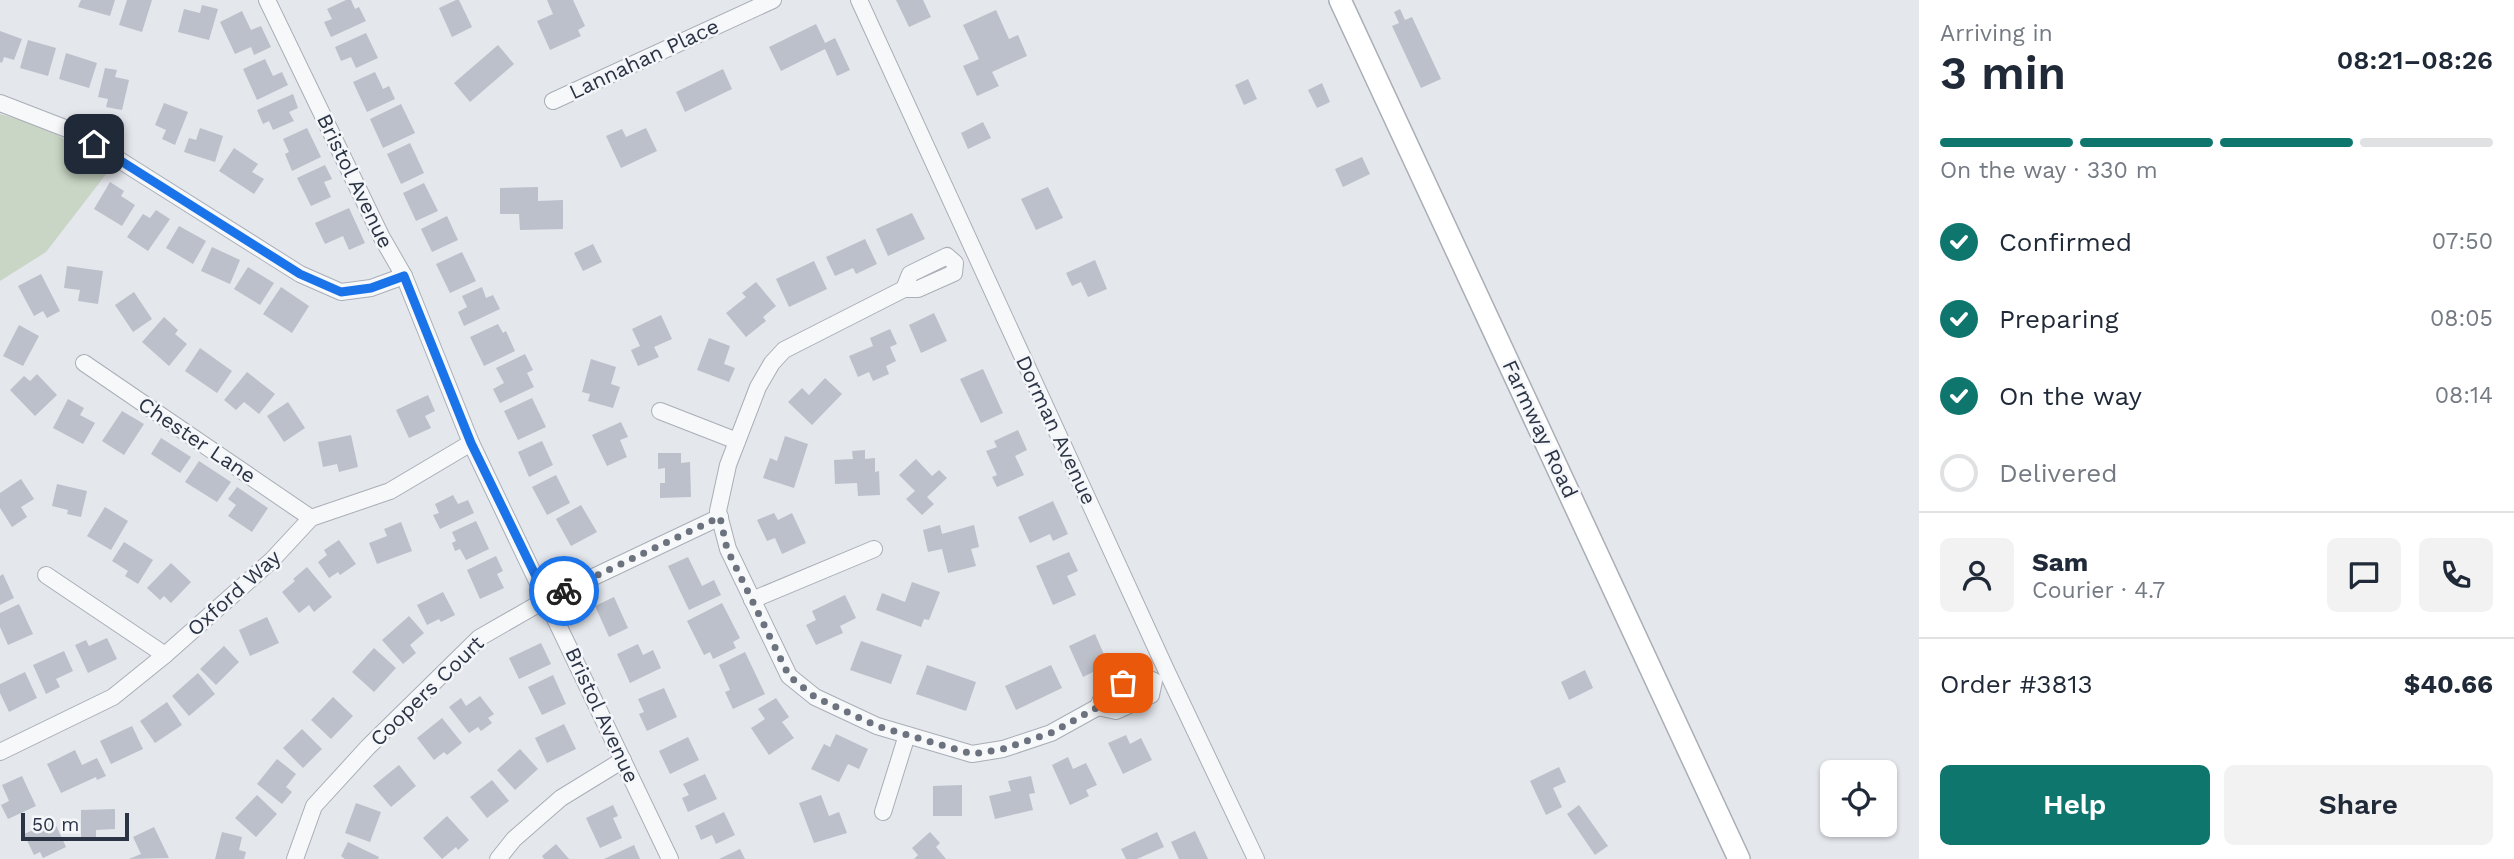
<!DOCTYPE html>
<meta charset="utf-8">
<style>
:root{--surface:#fff;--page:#f2f2f3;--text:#1f2937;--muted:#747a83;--line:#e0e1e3;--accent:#0f766e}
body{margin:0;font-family:"Work Sans",sans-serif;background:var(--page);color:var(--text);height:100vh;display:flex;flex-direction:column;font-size:26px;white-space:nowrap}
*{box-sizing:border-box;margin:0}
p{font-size:23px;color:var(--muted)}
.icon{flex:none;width:38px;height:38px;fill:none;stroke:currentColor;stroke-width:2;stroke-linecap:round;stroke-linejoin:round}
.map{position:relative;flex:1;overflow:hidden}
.side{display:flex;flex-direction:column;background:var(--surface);width:595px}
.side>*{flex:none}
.buttons{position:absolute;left:1820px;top:760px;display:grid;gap:14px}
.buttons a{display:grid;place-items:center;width:77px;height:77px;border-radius:10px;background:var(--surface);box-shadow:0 2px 5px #0004;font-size:35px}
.scale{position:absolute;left:21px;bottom:18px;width:108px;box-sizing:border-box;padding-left:7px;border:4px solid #2b3445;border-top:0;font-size:19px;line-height:24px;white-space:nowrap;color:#2b3445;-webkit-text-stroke:5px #f4f6f9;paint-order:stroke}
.pin{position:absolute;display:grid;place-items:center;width:60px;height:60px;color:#fff;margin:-30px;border-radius:14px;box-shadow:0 4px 10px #0006}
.courier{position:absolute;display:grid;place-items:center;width:70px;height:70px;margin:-35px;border:5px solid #1a73e8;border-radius:50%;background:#fff;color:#222;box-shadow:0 2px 9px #0007}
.headline em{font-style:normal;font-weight:600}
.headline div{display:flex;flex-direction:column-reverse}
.headline{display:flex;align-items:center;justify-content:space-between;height:119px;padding:0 21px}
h1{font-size:46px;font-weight:600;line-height:52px}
.bar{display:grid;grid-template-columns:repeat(4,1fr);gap:10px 7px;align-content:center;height:84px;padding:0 21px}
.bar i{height:9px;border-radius:5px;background:var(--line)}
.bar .selected{background:var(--accent)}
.bar p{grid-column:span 4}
.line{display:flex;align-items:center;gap:18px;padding:0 21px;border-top:2px solid var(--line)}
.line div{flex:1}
.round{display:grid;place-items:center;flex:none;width:74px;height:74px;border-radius:10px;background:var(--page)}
ol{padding:0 21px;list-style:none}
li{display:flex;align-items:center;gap:21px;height:77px}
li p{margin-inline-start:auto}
li .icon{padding:7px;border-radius:50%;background:var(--accent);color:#fff;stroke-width:4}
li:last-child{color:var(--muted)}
li i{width:38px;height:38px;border:4px solid var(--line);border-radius:50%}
.primary-button{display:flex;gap:14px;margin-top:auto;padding:14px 21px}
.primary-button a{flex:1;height:80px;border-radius:10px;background:var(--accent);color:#fff;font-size:28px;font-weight:600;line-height:80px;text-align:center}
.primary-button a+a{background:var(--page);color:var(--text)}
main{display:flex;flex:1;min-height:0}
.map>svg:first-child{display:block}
</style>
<main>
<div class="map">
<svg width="1919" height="859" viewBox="0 0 1919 859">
<rect width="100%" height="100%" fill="#e4e7ec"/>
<path fill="#c9d6c5" d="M0 114 47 128 110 169 46 252 0 281Z"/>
<g fill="#bbc0ca">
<path d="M81 0H115L110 16 78 7Z"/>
<path d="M127 0H152L142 32 119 25Z"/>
<path d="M346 0H351L355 9 359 7 366 21 331 37 324 22 332 19 327 9Z"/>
<path d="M456 0H459L472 27 452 37 439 8Z"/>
<path d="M547 0H573L585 26 578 30 581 36 550 50 537 21 553 14Z"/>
<path d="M896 0H923L931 17 909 27Z"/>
<path d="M202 5 218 9 209 40 178 32 184 9 200 13Z"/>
<path d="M1400 9 1405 20 1412 17 1441 79 1421 88 1392 26 1399 23 1394 12Z"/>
<path d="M996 10 1009 39 1018 35 1027 56 992 72 999 86 977 96 963 66 979 59 963 25Z"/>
<path d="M242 11 251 30 261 26 271 47 254 55 251 47 235 54 220 22Z"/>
<path d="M816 24 825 43 835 38 850 70 837 76 825 49 781 71 769 47Z"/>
<path d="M0 31 22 39 14 60 4 57 2 63 0 62Z"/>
<path d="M366 33 378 58 356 68 351 57 341 61 335 47Z"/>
<path d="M28 40 56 48 48 76 20 68Z"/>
<path d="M498 45 514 64 470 102 454 83Z"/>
<path d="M66 53 97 63 89 88 59 79Z"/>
<path d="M265 59 273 76 282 72 288 85 257 100 243 69Z"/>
<path d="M105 68 117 70 115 77 129 80 122 110 106 107 108 99 98 97Z"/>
<path d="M723 69 732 89 685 112 676 92Z"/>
<path d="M375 72 383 89 389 86 395 99 367 112 353 82Z"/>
<path d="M1248 79 1257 99 1244 105 1235 85Z"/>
<path d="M1322 83 1330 102 1317 108 1308 90Z"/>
<path d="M293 94 298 108 289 112 294 121 273 130 269 121 263 124 257 110Z"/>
<path d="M164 103 188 112 175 145 162 139 166 130 155 125Z"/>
<path d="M401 104 415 133 383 148 370 119Z"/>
<path d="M983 122 991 138 968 149 961 133Z"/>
<path d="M200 128 223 136 215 162 184 152 189 138 196 140Z"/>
<path d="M307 128 321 157 292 171 285 154 289 152 283 139Z"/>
<path d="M646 128 657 151 621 168 606 136 622 129 626 137Z"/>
<path d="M410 143 424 173 401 184 387 154Z"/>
<path d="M234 148 258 164 252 172 264 179 254 194 219 171Z"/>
<path d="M1362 157 1370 174 1343 187 1335 169Z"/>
<path d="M325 165 332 179 324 182 331 197 311 206 297 178Z"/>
<path d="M110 182 124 191 121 196 135 205 122 226 94 209Z"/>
<path d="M424 183 438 211 416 221 403 193Z"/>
<path d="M538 187V201L563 200V229L520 230 519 214H500V188Z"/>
<path d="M1048 187 1063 218 1036 230 1021 199Z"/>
<path d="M349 208 365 243 349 250 343 236 325 244 315 223Z"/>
<path d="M156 210 170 219 148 251 127 237 143 214 150 218Z"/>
<path d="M912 213 925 239 888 256 876 229Z"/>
<path d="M447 216 458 240 432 252 421 229Z"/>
<path d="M179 226 206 241 193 264 166 248Z"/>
<path d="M865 239 877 264 856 274 853 268 835 276 826 257Z"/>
<path d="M593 244 602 262 583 271 574 253Z"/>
<path d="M212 247 240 260 230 284 201 271Z"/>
<path d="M462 252 476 281 450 293 436 264Z"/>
<path d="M1095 260 1107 289 1088 297 1081 282 1072 286 1066 273Z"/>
<path d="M814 261 827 289 789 307 776 279Z"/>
<path d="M67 266 103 271 98 304 78 301 80 290 64 288Z"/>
<path d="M248 267 274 283 260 305 234 289Z"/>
<path d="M41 274 60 311 47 318 43 311 34 316 18 286Z"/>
<path d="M756 282 776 306 763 317 766 321 746 337 726 313 746 297 742 293Z"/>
<path d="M281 287 309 306 292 333 263 314Z"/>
<path d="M482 287 486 298 493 295 500 309 464 326 458 312 467 307 462 296Z"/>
<path d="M134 292 152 319 133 332 115 305Z"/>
<path d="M934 313 947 341 921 353 909 325Z"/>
<path d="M661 315 672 339 654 347 659 357 638 366 631 350 640 346 632 329Z"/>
<path d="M164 317 178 330 175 334 187 344 169 366 142 342Z"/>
<path d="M498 324 503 333 506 331 515 351 484 366 470 337Z"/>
<path d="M19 325 39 336 23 366 3 356Z"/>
<path d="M890 329 897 344 890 347 896 361 886 366 889 374 873 381 869 372 858 377 849 356 873 346 870 338Z"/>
<path d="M709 338 730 346 724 364 735 368 729 382 697 370Z"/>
<path d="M200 348 232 371 217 393 185 371Z"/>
<path d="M525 354 533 370 527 373 534 387 500 403 493 389 504 383 496 368Z"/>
<path d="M591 359 616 367 611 384 620 387 613 408 588 401 590 394 582 392Z"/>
<path d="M983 369 1003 413 981 423 960 379Z"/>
<path d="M247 372 275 394 259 414 244 402 236 410 224 400Z"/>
<path d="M37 374 57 395 35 416 10 390 24 376 30 381Z"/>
<path d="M825 378 842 394 812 425 788 402 802 388 809 395Z"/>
<path d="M428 395 435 411 425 416 431 428 409 438 396 410Z"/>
<path d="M532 398 546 427 518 440 504 411Z"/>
<path d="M68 399 84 408 80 415 95 423 83 444 53 428Z"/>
<path d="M288 402 305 428 284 442 267 416Z"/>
<path d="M122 411 144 424 124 455 102 441Z"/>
<path d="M621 422 628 437 620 440 627 457 607 466 592 435Z"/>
<path d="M1018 430 1027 450 1015 456 1024 475 997 487 992 477 997 475 986 451 997 447 994 441Z"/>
<path d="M351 435 358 467 339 472 337 464 323 467 318 442Z"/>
<path d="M785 436 808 444 794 488 763 478 770 458 777 461Z"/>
<path d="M161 438 191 457 180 473 151 454Z"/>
<path d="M542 441 553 465 529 477 518 452Z"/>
<path d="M865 450V459L875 458V472L879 471 880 495 858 496 857 483 835 484 834 460 853 459 852 451Z"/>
<path d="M658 453H681V463L690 462 691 497 660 498V483H665V468L658 469Z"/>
<path d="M916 459 932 476 939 470 947 478 927 497 934 504 922 515 906 499 915 491 899 475Z"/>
<path d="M199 461 231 482 217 502 185 482Z"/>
<path d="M556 475 570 503 547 515 532 487Z"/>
<path d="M21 479 34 499 21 507 27 517 12 527 0 508V493Z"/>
<path d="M57 484 87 491 81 517 67 514 68 510 52 506Z"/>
<path d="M237 487 268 508 252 532 228 516 236 505 228 499Z"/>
<path d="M453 495 458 504 468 500 474 513 440 529 433 515 439 513 435 504Z"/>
<path d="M1053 501 1068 534 1053 541 1050 534 1030 543 1018 517Z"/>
<path d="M581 505 597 532 571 546 556 519Z"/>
<path d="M105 507 128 521 111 550 87 536Z"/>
<path d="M774 513 778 520 792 513 806 543 782 554 775 538 767 541 757 520Z"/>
<path d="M476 521 489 549 466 560 460 549 455 551 452 543 456 541 452 532Z"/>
<path d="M401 522 412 551 377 564 369 543 387 536 384 529Z"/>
<path d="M940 525 942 534 974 525 979 547 971 549 976 566 948 573 942 549 928 552 923 530Z"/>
<path d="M339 540 356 564 340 575 338 572 329 578 318 562 327 555 324 550Z"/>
<path d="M124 542 153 560 138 584 125 576 128 571 112 561Z"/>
<path d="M1069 552 1078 571 1067 576 1076 595 1053 605 1036 566Z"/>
<path d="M496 556 503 571 497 574 504 588 480 599 467 570Z"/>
<path d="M688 557 702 586 714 580 721 595 689 610 668 566Z"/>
<path d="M171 563 191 582 171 603 164 596 160 600 147 588Z"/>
<path d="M307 567 332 597 314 612 309 605 299 613 282 592 295 581 293 579Z"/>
<path d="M3 574 14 598 0 605V576Z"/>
<path d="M912 582 940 592 929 620 924 619 921 627 876 610 882 593 905 602Z"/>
<path d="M443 592 455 615 441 622 439 619 427 625 417 605Z"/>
<path d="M845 595 856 618 840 626 843 633 816 645 806 625 816 620 812 611Z"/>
<path d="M614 597 628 628 609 637 595 606Z"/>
<path d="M722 603 740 638 733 642 736 648 713 659 710 652 704 655 687 621Z"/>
<path d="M19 604 33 634 8 645 0 627V613Z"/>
<path d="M409 616 424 633 410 645 416 653 403 664 382 640Z"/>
<path d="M267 617 279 643 250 656 239 630Z"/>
<path d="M1095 634 1106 659 1095 664 1097 670 1083 677 1069 646Z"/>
<path d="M107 638 117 659 88 673 75 645 86 640 89 646Z"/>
<path d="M861 641 902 655 891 684 850 670Z"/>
<path d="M541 643 551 664 519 679 509 658Z"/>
<path d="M638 644 643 655 653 650 661 668 630 683 617 654Z"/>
<path d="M224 646 239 662 216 685 200 669Z"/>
<path d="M374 648 396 668 374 692 352 672Z"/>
<path d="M64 651 73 671 56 679 60 687 46 694 33 665Z"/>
<path d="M745 652 765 694 733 709 725 692 730 690 719 665Z"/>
<path d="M927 665 976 682 966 711 916 694Z"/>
<path d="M1051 665 1062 688 1016 710 1005 686Z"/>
<path d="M1585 670 1593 688 1569 700 1561 682Z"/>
<path d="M25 672 37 698 9 712 0 693V684Z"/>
<path d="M198 673 215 694 189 716 172 696Z"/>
<path d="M553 675 566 704 542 715 528 687Z"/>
<path d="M664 688 677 717 647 731 639 714 644 712 638 699Z"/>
<path d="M480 696 494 714 488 718 492 723 481 731 478 727 469 733 449 707 461 698 466 706Z"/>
<path d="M333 697 353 716 331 739 311 720Z"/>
<path d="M776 698 789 717 782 722 794 738 769 755 751 728 765 719 758 709Z"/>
<path d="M167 702 182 725 155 743 140 721Z"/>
<path d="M442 718 462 743 447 755 444 752 434 760 417 738Z"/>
<path d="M564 724 576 749 547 763 535 738Z"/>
<path d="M132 726 143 749 111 764 100 741Z"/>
<path d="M302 729 322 749 303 768 283 748Z"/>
<path d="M836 734 868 749 859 769 848 764 839 782 811 769 824 744 830 747Z"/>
<path d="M1126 735 1130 744 1141 738 1152 760 1123 774 1108 743Z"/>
<path d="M688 737 699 760 670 774 659 751Z"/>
<path d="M520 749 538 769 515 790 497 770Z"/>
<path d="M75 750 82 765 97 758 106 776 97 780 96 777 61 793 47 764Z"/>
<path d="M1068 757 1073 769 1086 763 1097 785 1086 790 1089 796 1070 805 1052 765Z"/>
<path d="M277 759 296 774 286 787 292 792 282 804 257 784Z"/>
<path d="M399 765 416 786 391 807 373 786Z"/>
<path d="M1559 767 1566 782 1553 788 1562 807 1546 815 1530 781Z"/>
<path d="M705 774 717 799 688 812 682 798 689 795 683 784Z"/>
<path d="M22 776 36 806 8 819 1 805 9 801 2 785Z"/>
<path d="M1031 776 1035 793 1029 794 1033 810 995 819 989 796 1011 791 1008 781Z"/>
<path d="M492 780 509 801 487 818 470 797Z"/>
<path d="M962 785V816H933V786Z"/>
<path d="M257 795 277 814 256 837 235 818Z"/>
<path d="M821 795 829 816 839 812 847 833 814 843 799 803Z"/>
<path d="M356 803 381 812 370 842 345 833Z"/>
<path d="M613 805 618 816 613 818 622 838 600 848 586 818Z"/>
<path d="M1579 805 1608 846 1595 855 1567 814Z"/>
<path d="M115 809V829L96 830V840L81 841V810Z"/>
<path d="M724 812 735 835 716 844 712 835 701 840 695 826Z"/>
<path d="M447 816 469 840 458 850 456 847 442 859 423 838Z"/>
<path d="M54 821 66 847 43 858 40 852 34 855 24 834Z"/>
<path d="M154 827 169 858 129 859 141 854 133 837Z"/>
<path d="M1195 831 1208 859H1179L1171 842Z"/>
<path d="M222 832 242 837 239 850 246 852 244 859H215Z"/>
<path d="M930 832 940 843 936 847 946 859H914L918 855 912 848Z"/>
<path d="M1157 832 1164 847 1137 859H1126L1121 849Z"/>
<path d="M348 842 379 857 378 859H345L341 856Z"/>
<path d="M556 844 569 859H544L542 856Z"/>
<path d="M634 845 640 859H604Z"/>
<path d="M740 849 745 859H719Z"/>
</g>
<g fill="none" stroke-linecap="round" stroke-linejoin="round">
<g stroke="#a9aeb7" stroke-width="18">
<g id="street">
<path d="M267 0 381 236 404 276 471 443 670 859"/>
<path d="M859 0 1168 674 1256 859"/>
<path d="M553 101 773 0"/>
<path d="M0 103 75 132 300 274 341 292 371 288 404 276"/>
<path d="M947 256 955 263 954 273 918 289H904L910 274Z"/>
<path d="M904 289 784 350 772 363 758 387 728 465 718 511 728 549 789 676 815 697 877 726 972 754 1003 749 1051 733 1098 707"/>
<path d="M84 363 311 518"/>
<path d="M660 411 737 441"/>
<path d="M46 575 165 655"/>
<path d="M752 600 874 549"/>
<path d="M1141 675 1154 681 1151 695 1116 711 1098 707 1104 692Z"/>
<path d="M0 752 113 697 165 655 272 560 311 518 390 491 471 443"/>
<path d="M883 812 907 735"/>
<path d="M295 859 314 806 368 747 479 638 547 599 720 517"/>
<path d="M498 859 514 839 561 798 623 760"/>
</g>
</g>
<g stroke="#a9aeb7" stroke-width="24">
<path id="secondary" d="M1340 0 1739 859"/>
</g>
<use href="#street" stroke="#f7f8fa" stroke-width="16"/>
<use href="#secondary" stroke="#fff" stroke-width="21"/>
</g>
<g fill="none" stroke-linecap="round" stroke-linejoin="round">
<path stroke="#6c737f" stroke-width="7" stroke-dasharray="0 12.6" d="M564 591 720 517 727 549 789 676 815 697 877 726 972 754 1003 749 1051 733 1098 707 1104 692 1123 683"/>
<path stroke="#1a73e8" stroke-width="9" d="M94 144 300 274 341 292 371 288 404 276 471 443 547 599 564 591"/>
</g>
<g text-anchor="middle" stroke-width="5" stroke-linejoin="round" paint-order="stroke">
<g font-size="21" fill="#2b3445" stroke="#f4f6f9">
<text transform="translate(644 59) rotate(-25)" y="7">Lannahan Place</text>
<text transform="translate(355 181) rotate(64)" y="7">Bristol Avenue</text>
<text transform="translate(1540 429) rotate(65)" y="7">Farmway Road</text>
<text transform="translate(1056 430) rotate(65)" y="7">Dorman Avenue</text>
<text transform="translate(197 440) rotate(34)" y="7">Chester Lane</text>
<text transform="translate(234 593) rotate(-42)" y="7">Oxford Way</text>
<text transform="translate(427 691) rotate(-44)" y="7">Coopers Court</text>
<text transform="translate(602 715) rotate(65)" y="7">Bristol Avenue</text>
</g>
</g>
</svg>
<div class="buttons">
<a><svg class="icon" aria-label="locate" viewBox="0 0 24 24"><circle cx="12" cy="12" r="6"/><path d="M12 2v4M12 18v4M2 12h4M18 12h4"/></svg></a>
</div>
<div class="scale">50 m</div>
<div class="pin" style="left:1123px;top:683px;background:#ea580c"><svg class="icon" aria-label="bag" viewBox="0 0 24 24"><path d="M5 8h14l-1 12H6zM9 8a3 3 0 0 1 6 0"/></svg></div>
<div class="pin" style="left:94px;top:144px;background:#1f2937"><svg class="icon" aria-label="home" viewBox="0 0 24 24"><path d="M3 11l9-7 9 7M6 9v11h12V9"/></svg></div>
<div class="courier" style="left:564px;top:591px"><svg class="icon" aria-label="bike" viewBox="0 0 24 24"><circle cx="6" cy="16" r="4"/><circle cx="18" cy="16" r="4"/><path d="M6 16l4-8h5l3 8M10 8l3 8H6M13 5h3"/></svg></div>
</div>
<section class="side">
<div class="headline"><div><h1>3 min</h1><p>Arriving in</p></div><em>08:21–08:26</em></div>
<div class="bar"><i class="selected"></i><i class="selected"></i><i class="selected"></i><i></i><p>On the way · 330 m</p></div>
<ol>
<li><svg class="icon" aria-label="check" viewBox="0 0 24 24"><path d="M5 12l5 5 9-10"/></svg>Confirmed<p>07:50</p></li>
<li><svg class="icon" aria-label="check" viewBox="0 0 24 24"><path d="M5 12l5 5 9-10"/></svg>Preparing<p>08:05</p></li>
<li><svg class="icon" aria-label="check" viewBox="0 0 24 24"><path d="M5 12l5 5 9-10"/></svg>On the way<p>08:14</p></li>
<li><i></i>Delivered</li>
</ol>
<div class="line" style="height:126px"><a class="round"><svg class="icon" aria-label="person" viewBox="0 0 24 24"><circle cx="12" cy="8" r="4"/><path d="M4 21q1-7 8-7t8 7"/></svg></a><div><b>Sam</b><p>Courier · 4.7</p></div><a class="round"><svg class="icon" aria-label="chat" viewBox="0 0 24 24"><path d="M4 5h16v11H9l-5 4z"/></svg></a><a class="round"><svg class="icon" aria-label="phone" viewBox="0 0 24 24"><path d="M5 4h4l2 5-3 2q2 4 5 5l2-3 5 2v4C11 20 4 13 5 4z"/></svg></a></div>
<div class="line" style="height:91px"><div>Order #3813</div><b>$40.66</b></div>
<div class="primary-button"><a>Help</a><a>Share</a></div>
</section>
</main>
